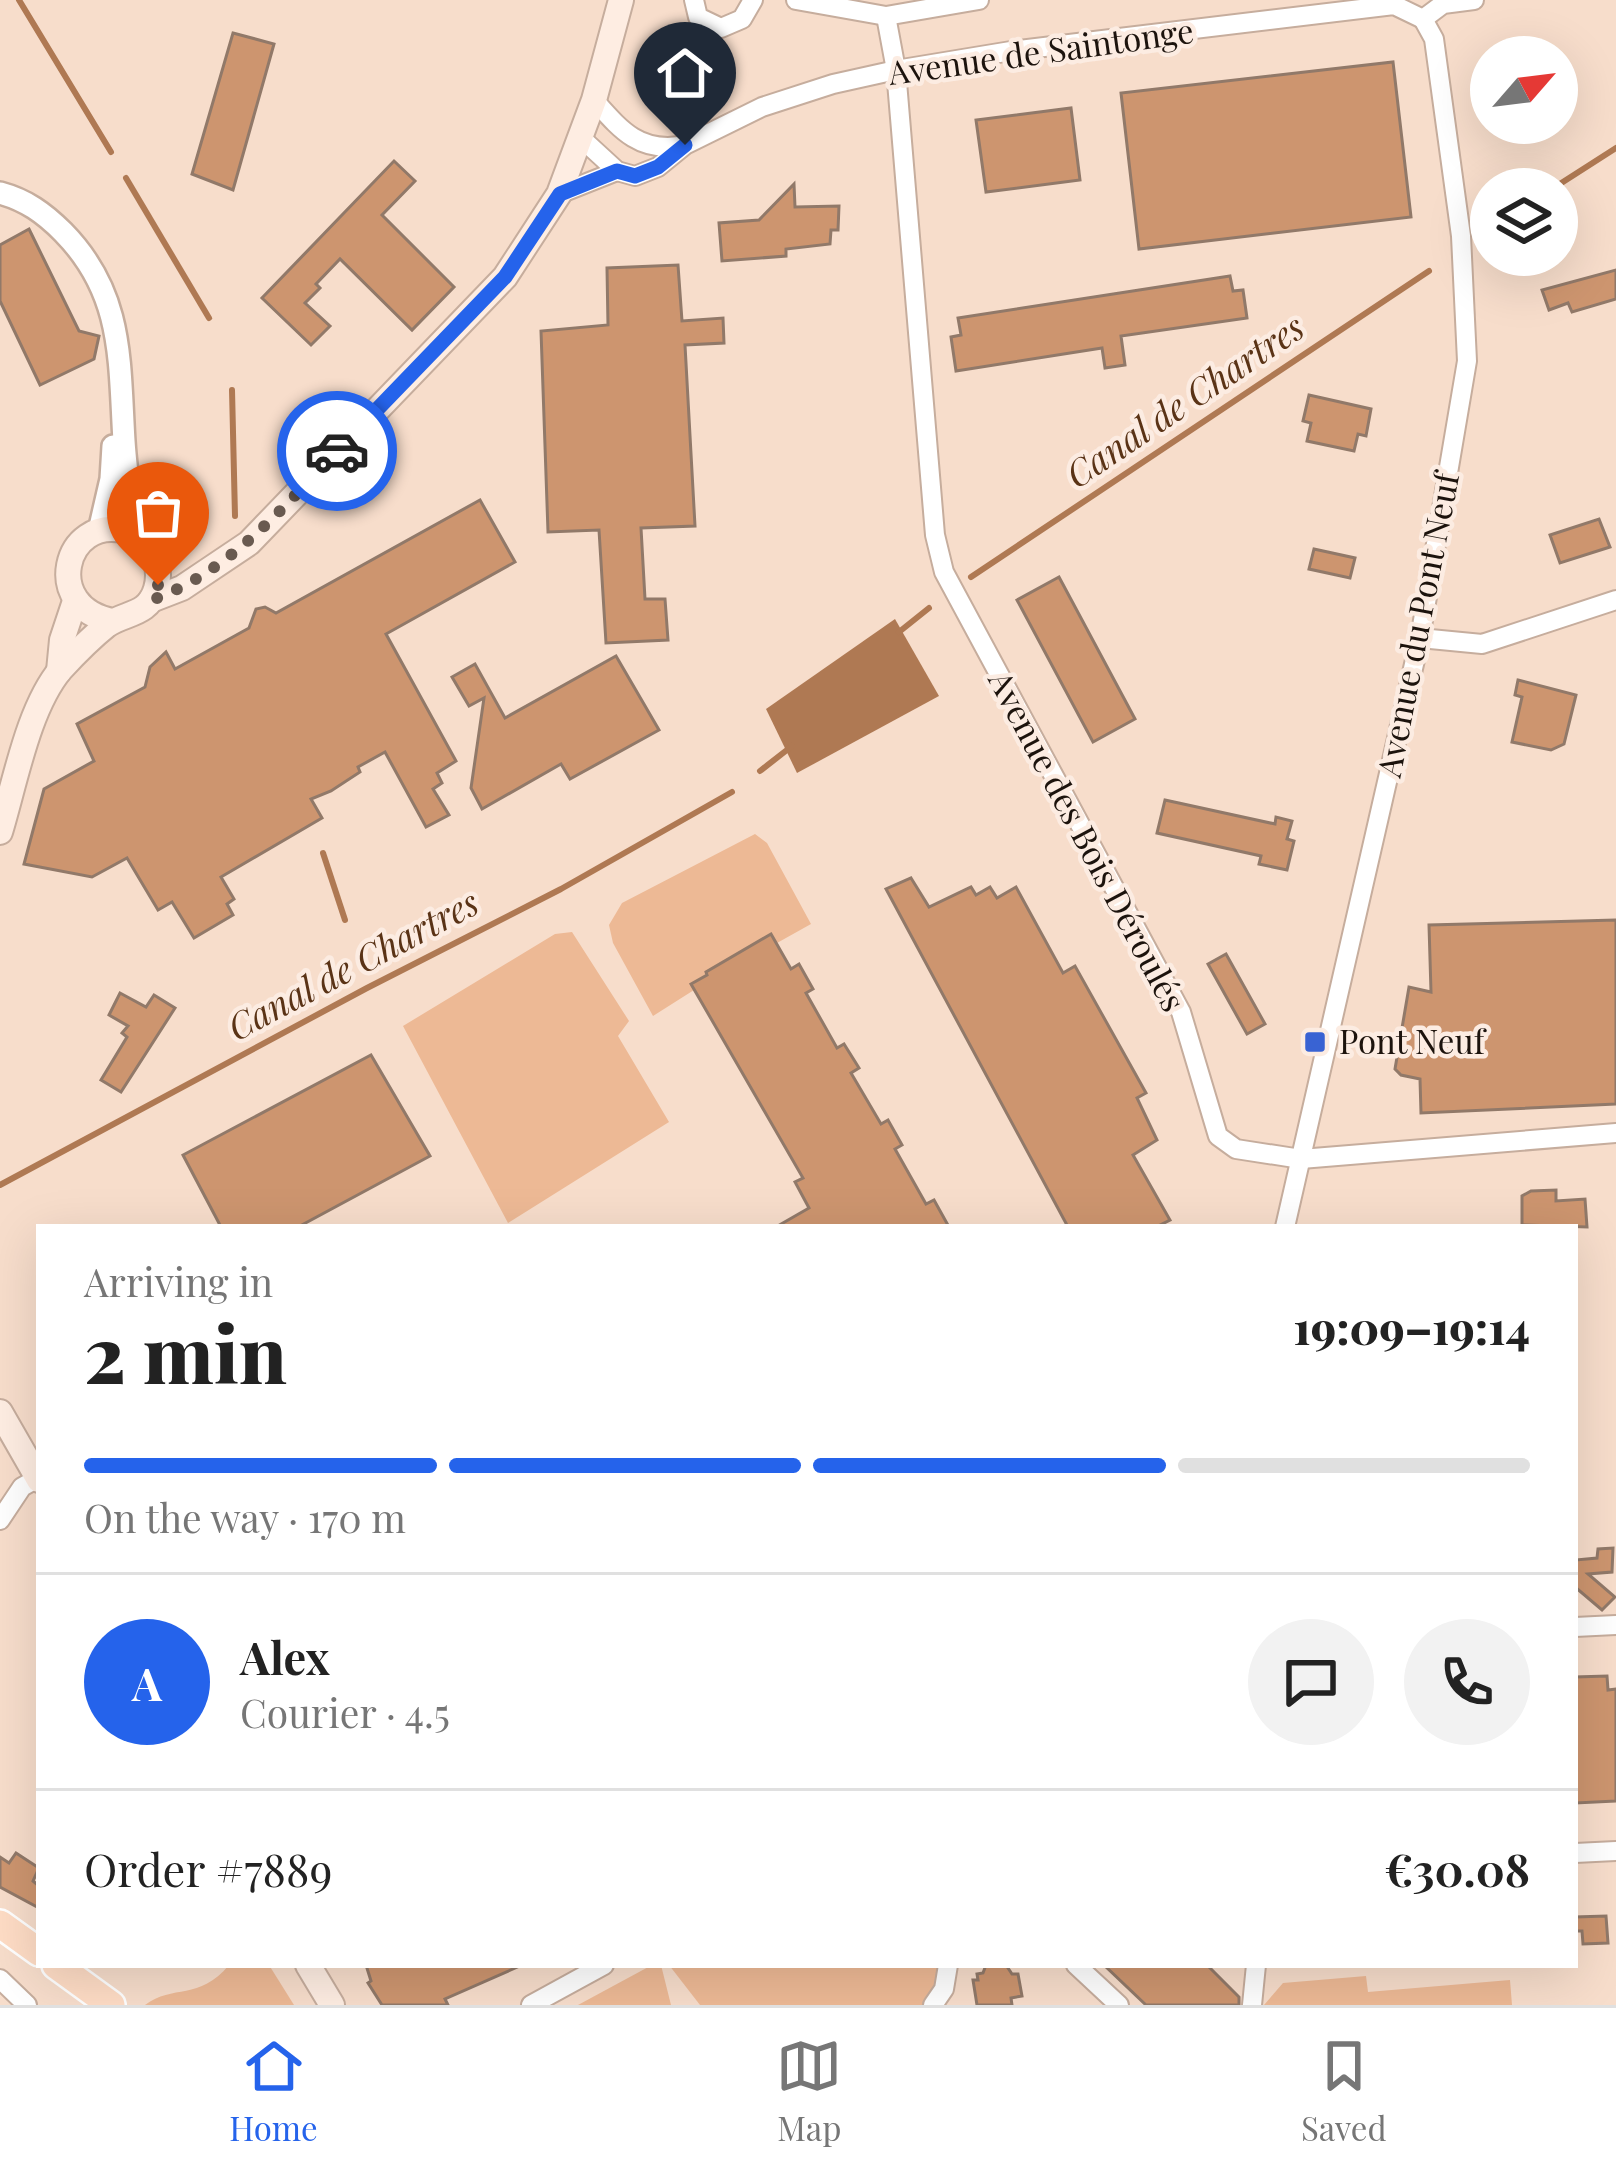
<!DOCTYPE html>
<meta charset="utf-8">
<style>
:root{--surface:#fff;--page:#f2f2f2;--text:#222;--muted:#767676;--line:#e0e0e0;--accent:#2563eb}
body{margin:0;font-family:"Playfair Display",serif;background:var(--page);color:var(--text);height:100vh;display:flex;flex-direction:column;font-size:45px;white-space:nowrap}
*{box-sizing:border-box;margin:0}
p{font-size:39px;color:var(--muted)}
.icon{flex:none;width:66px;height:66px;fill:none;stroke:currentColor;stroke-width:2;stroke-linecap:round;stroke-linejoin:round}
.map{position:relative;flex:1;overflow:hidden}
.sheet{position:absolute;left:36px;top:1224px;width:1542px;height:744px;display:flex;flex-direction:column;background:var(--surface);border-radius:0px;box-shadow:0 12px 48px #0002}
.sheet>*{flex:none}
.needle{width:78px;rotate:62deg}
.tools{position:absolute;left:1470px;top:36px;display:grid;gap:24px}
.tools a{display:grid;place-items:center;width:108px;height:108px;border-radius:50%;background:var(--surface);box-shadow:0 12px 48px #0002;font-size:60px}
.pin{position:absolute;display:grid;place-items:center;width:102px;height:102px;color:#fff;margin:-123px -51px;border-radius:50% 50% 50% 0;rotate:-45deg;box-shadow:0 0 12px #0007}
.pin .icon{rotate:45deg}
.courier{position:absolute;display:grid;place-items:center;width:120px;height:120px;margin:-60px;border:9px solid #2563eb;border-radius:50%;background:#fff;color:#222;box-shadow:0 3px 15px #0007}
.overview em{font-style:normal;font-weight:800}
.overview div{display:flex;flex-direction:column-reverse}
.overview{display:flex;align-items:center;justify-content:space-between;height:204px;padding:0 48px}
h1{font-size:78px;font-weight:800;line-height:90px}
.bar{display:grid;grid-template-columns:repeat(4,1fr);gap:18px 12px;align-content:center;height:144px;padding:0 48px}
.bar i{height:15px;border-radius:9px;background:var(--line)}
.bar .current{background:var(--accent)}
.bar p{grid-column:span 4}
.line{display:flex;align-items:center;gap:30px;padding:0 48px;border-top:3px solid var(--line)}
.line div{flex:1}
.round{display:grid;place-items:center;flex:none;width:126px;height:126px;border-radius:63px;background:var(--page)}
.tabs{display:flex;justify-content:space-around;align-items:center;height:168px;border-top:3px solid var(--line);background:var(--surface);font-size:33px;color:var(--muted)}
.tabs a{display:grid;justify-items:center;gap:6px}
.tabs .current{color:var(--accent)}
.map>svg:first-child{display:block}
</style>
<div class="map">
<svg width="1616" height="2005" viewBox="0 0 1616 2005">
<rect width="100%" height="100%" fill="#f7ddcb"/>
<g fill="#edb995">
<path d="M755 834 767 843 811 924 777 943 771 934 706 971 707 975 691 984 694 990 653 1016 613 943 609 925 622 903Z"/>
<path d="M572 932 629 1021 618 1036 669 1122 508 1223 403 1026 555 934Z"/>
<path d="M229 1965H269L294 2005H145C173 1984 199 2001 229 1965Z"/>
<path d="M652 1965H661L671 2005H578Z"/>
<path d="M669 1965H940L937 1986 923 2005H700Z"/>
<path d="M1366 1976 1368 1992 1510 1980 1512 2005H1264L1283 1983Z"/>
</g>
<path fill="#af7953" d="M895 619 939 696 797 773 766 709Z"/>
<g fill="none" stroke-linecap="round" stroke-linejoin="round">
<g stroke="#af7953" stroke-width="6">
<path d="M19 0 111 152"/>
<path d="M126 178 209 318"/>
<path d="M1552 189 1616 148"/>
<path d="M1477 238 1491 229"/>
<path d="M232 390 235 516"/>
<path d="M971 577 1429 271"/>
<path d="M899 632 929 608"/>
<path d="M760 771 792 746"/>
<path d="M323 853 345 920"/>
<path d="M0 1185 367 988 561 889 732 792"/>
</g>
</g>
<g fill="#cd956f" stroke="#917969" stroke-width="3">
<path d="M233 33 274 44 233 190 192 174Z"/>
<path d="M1393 62 1411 217 1139 249 1121 93Z"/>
<path d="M1071 108 1080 180 986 192 976 120Z"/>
<path d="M394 161 415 181 382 215 454 287 412 330 340 259 316 284 320 288 305 303 330 326 311 345 262 298Z"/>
<path d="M794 184 795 207 839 206 838 230H831L830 244 786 249V256L722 261 719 223 759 220Z"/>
<path d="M29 229 79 331 99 336 94 359 40 385 0 301V245Z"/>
<path d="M678 265 682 321 723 318 724 343 685 345 695 526 641 528 645 599H665L668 640 606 643 599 530 548 532 541 331 608 325 607 268Z"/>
<path d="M1616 270V299L1572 312 1568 303 1549 310 1542 290Z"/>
<path d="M1230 276 1233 291 1243 290 1247 318 1121 336 1125 365 1105 368 1102 348 956 371 951 337 961 335 958 318Z"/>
<path d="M1309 395 1371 409 1366 436 1358 434 1354 451 1307 441 1311 423 1303 421Z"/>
<path d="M480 500 515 562 386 634 456 761 437 773 442 783 433 789 449 815 426 827 385 752 358 767 360 772 331 791 311 799 322 818 221 877 234 899 227 904 233 915 194 938 172 902 158 910 127 858 92 877 24 864 44 789 94 761 77 724 145 687 150 667 166 652 175 669 249 628 256 609 265 607 276 613Z"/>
<path d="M1599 519 1610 547 1560 563 1550 535Z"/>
<path d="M1314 549 1355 558 1350 578 1309 569Z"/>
<path d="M1059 577 1135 719 1093 742 1017 600Z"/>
<path d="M616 656 659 730 570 779 561 764 482 809 471 788 484 698 469 706 452 677 475 664 505 718Z"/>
<path d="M1518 680 1576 695 1564 744 1551 750 1512 742 1522 697 1515 695Z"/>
<path d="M1165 800 1275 824 1276 817 1292 821 1287 839 1294 841 1287 870 1259 864 1261 856 1157 833Z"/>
<path d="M911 878 929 907 971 887 976 895 990 887 997 898 1016 887 1063 973 1075 966 1146 1093 1137 1098 1157 1140 1133 1155 1170 1220 1156 1227H1068L886 889Z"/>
<path d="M1616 920V1104L1421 1113 1420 1079 1401 1075 1395 1069 1409 987 1431 992 1429 925Z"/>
<path d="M771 934 791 969 799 964 813 989 806 993 837 1048 844 1044 859 1068 851 1073 881 1124 888 1120 902 1145 895 1149 926 1204 934 1200 949 1227H776L809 1208 795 1182 803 1178 691 984 707 975 706 972Z"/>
<path d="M1226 954 1265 1024 1247 1034 1208 964Z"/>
<path d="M120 993 146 1007 154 995 175 1008 121 1092 101 1080 127 1037 122 1033 128 1026 109 1015Z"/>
<path d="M371 1055 430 1156 298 1227H221L183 1155Z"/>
<path d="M1556 1190V1201L1585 1199 1587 1227 1522 1225V1196L1531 1191Z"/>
<path d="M1613 1548 1612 1572 1588 1574 1615 1597 1602 1610 1575 1587V1560L1597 1558 1598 1549Z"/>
<path d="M1607 1676 1608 1690 1616 1689V1801L1576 1803 1575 1677Z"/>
<path d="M16 1853 39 1868 33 1881 39 1886V1908L0 1887V1857L9 1863Z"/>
<path d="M1606 1916 1608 1943 1583 1944 1582 1931H1575V1917Z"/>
<path d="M366 1965H522L445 1999 448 2005H382L368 1983 371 1981Z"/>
<path d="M986 1965H1006L1012 1974H1018L1022 1996 1011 1998 1012 2005H977L973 1980H978L977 1974 983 1973Z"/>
<path d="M1104 1965H1207L1239 1997V2005H1146Z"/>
</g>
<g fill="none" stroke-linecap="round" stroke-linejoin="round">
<g stroke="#c6ad9d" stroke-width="22">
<g id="minor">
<path d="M694 0 698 17 721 28 742 19 753 0"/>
<path d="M796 0 886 16"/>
<path d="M979 0 886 16 896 70 935 535 944 572 1181 1012 1218 1136 1236 1149 1301 1159 1616 1133"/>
<path d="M1423 19 1443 4 1474 0"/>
<path d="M594 100C620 129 638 152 680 146"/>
<path d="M580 137 617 171 635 176 658 167 685 145 762 107 833 84 896 70 1011 51 1394 5 1423 19"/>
<path d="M559 194 617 171"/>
<path d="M1420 638 1482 644 1616 600"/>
<path d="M1285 1227 1420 638 1467 361 1461 236 1434 39 1423 19"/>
<path d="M0 1520 22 1487 38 1478"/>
<path d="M1575 1627 1616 1625"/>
<path d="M1575 1853 1616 1851"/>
<path d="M1076 1965 1119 2005"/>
<path d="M0 1979 27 2005"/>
<path d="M531 2005 604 1965"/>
<path d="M933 2005 944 1989 948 1965"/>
<path d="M1252 2005 1256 1965"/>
</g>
</g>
<g stroke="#c6ad9d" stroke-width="26">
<g id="tertiary">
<path d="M0 193C26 200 44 213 63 232 124 294 119 360 124 441 126 473 131 504 135 535"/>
<path d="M99 531 111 479 113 446"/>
</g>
</g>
<g stroke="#c6ad9d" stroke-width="28">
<g id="secondary">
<path d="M151 600 182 588 249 543 505 277 559 194 594 100 621 0"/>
<path d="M59 671 62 640 75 601"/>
<path d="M0 832C15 783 28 708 61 669 74 655 92 637 107 625 126 612 148 616 156 589 163 565 150 538 125 531 64 515 41 608 113 621"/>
<path d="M0 1412 39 1480"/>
<path d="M308 1965 332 2005"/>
</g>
</g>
<g stroke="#fff" stroke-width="32">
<g id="primary">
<path d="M0 1924 39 1952"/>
<path d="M56 1965 111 2005"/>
</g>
</g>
<use href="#minor" stroke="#fff" stroke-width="18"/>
<use href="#tertiary" stroke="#fff" stroke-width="21"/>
<use href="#secondary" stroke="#feede2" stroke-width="24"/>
<use href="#primary" stroke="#fedcc5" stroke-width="27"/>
</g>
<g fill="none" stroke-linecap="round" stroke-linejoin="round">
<path stroke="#695a50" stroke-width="12" stroke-dasharray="0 21.6" d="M158 585 152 600C230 571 281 510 337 451"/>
<path stroke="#2563eb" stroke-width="15" d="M337 451 505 277 560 194 617 171 635 176 658 167 685 145"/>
</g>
<rect fill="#3963d3" stroke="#fcece2" stroke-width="4.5" x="1303" y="1030" width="24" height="24" rx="6"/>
<g text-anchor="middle" stroke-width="9" stroke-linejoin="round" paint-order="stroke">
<g font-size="33" fill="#1c130d" stroke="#fcece2">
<text transform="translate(1041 52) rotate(-8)" y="12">Avenue de Saintonge</text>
<text transform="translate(1418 625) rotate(-79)" y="12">Avenue du Pont Neuf</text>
<text transform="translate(1087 841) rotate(62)" y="12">Avenue des Bois Déroulés</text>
</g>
<g font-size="33" fill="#1c130d" stroke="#fcece2" text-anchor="start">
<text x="1339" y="1054">Pont Neuf</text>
</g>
<g font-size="36" font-style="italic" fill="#5a3316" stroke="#fcece2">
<text transform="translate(1185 401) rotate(-34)" y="13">Canal de Chartres</text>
<text transform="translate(353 965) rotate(-28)" y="13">Canal de Chartres</text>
</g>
</g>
</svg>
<div class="tools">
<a><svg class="needle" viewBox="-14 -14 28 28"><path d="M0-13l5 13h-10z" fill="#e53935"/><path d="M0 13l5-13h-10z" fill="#767676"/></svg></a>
<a><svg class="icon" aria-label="layers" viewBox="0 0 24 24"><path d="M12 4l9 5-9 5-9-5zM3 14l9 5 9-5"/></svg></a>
</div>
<div class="pin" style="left:158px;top:585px;background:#ea580c"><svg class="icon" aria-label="bag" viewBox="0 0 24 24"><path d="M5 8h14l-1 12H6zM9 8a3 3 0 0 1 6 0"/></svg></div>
<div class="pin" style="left:685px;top:145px;background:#1f2937"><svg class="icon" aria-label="home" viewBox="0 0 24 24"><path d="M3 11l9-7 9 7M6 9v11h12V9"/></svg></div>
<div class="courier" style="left:337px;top:451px"><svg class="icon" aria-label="car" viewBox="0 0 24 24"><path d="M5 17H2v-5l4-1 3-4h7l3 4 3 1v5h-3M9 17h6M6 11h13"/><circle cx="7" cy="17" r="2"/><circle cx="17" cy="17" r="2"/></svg></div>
<section class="sheet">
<div class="overview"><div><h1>2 min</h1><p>Arriving in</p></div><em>19:09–19:14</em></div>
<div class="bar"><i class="current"></i><i class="current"></i><i class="current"></i><i></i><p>On the way · 170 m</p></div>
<div class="line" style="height:216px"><b class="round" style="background:var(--accent);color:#fff">A</b><div><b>Alex</b><p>Courier · 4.5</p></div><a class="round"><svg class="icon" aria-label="chat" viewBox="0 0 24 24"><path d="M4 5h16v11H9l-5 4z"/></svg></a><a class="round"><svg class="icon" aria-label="phone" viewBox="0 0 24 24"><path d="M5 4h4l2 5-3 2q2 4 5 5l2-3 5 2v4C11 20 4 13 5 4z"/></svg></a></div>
<div class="line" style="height:156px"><div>Order #7889</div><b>€30.08</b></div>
</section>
</div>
<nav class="tabs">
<a class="current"><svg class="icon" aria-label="home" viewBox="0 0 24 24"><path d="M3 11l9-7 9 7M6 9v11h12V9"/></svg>Home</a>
<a><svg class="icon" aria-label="map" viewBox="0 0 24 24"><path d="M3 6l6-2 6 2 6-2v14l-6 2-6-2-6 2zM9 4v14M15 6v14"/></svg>Map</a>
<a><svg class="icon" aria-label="saved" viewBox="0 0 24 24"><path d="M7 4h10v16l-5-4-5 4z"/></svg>Saved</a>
</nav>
